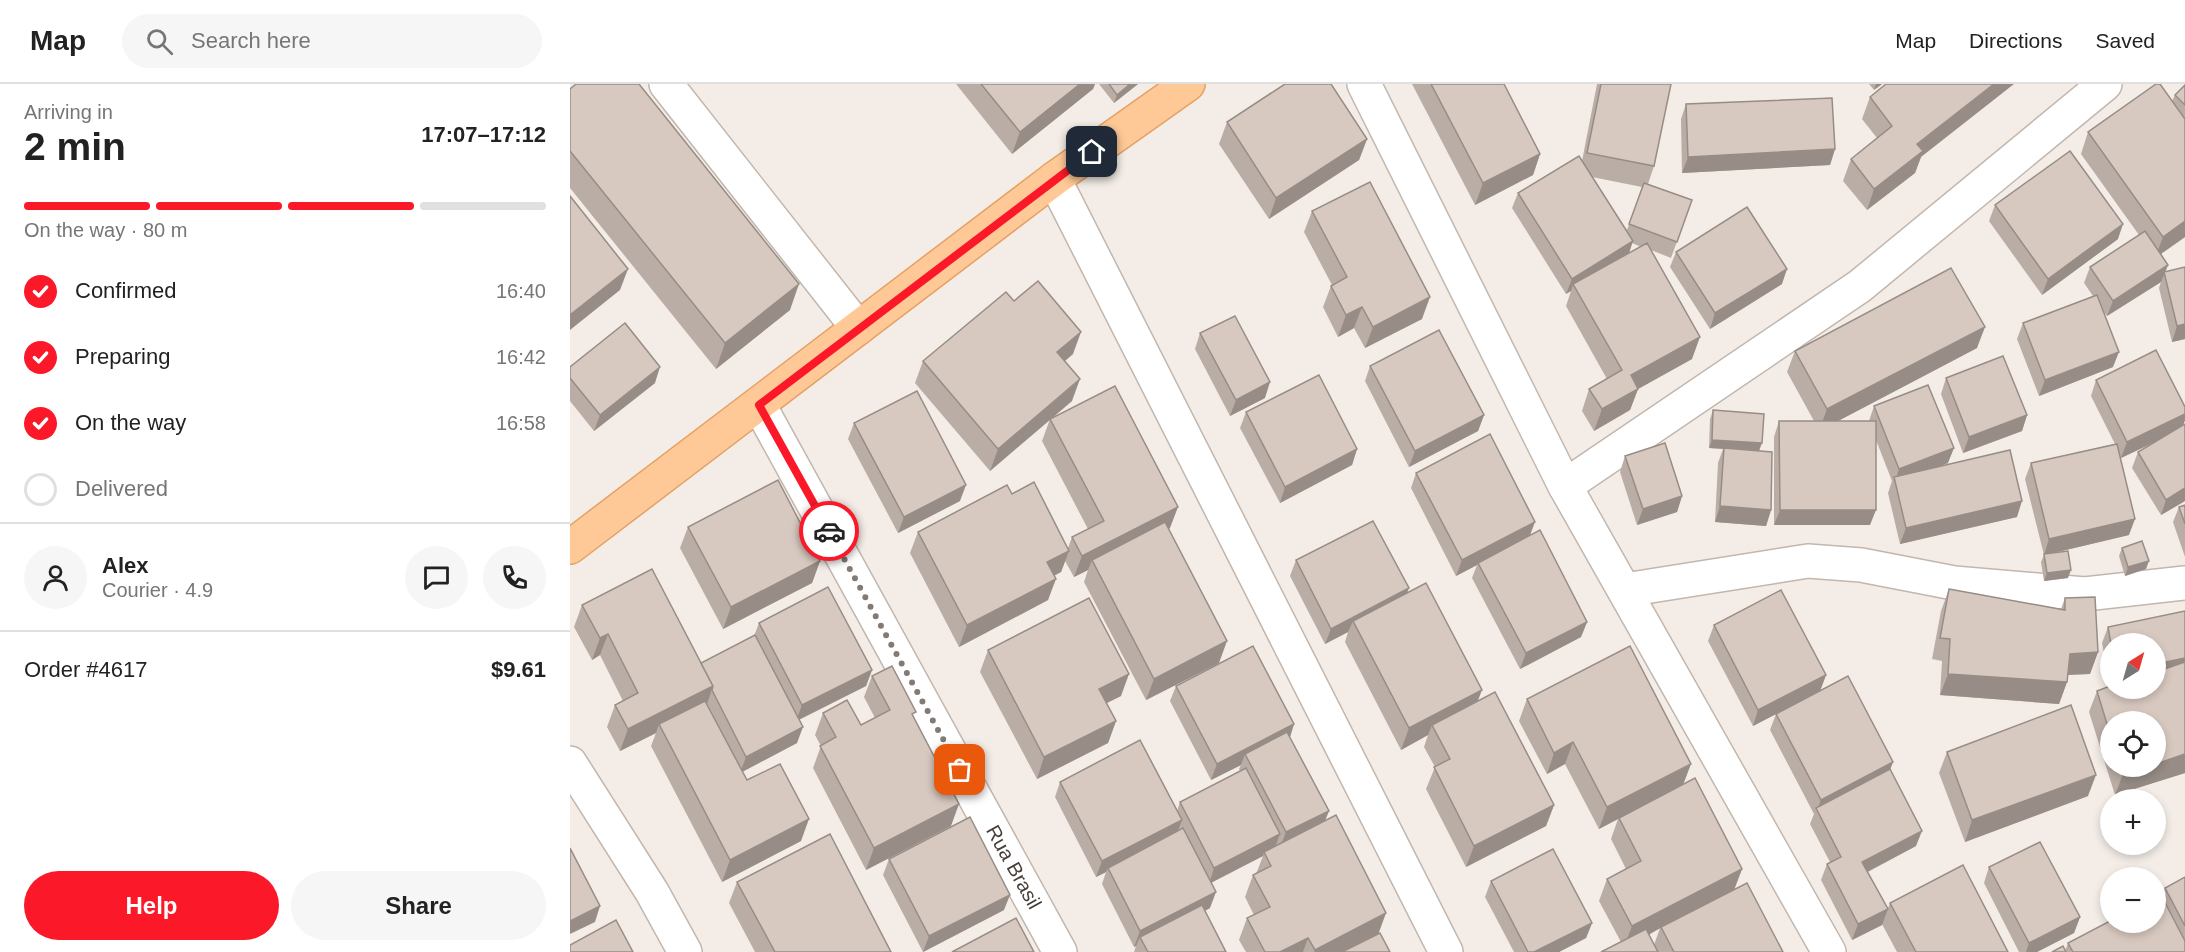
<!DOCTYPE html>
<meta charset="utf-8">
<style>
:root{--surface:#fff;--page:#f6f6f6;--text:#222;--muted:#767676;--line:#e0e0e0;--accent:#fa1829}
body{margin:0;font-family:Helvetica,sans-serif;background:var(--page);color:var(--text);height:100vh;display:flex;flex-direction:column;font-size:22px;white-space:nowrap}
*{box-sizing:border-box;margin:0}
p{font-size:20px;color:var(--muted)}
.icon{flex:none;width:33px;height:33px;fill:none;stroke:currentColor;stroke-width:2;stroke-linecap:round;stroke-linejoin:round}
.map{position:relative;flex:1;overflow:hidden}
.panel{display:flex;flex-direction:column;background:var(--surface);width:570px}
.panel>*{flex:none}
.needle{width:39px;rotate:37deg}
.controls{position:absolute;left:1530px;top:549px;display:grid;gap:12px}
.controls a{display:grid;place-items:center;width:66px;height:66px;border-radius:50%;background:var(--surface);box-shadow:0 3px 9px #0003;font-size:30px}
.pin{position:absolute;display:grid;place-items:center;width:51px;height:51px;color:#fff;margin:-26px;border-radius:12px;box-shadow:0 3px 9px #0006}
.courier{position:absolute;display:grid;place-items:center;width:60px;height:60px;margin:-30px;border:4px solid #fa1829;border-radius:50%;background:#fff;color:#222;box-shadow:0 2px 8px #0007}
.head em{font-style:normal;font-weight:700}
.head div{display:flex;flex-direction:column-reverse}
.head{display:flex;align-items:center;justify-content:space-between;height:102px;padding:0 24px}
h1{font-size:39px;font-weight:700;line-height:45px}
.bar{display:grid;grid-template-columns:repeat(4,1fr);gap:9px 6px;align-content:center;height:72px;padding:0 24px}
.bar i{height:8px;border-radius:4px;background:var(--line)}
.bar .current{background:var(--accent)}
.bar p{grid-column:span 4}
.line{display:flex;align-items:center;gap:15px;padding:0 24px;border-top:2px solid var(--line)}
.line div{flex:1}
.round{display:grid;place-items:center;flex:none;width:63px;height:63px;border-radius:32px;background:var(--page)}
ol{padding:0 24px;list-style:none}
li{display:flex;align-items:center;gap:18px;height:66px}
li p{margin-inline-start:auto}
li .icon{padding:6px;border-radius:50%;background:var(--accent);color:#fff;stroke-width:4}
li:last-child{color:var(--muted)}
li i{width:33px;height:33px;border:3px solid var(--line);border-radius:50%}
.action{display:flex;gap:12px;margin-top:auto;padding:12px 24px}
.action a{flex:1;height:69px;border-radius:36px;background:var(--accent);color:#fff;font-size:24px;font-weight:700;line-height:69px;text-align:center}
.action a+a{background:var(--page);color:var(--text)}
header{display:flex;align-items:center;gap:36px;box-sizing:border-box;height:84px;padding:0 30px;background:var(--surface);border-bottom:2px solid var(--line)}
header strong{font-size:28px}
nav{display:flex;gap:33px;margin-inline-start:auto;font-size:21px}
.search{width:420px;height:54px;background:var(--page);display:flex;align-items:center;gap:15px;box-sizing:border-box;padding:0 21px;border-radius:33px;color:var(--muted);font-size:22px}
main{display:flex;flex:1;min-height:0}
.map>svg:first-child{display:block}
</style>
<header>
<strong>Map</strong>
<div class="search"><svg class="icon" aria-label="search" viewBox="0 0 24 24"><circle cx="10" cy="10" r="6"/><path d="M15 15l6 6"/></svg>Search here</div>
<nav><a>Map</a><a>Directions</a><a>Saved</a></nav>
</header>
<main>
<section class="panel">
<div class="head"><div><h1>2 min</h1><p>Arriving in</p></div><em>17:07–17:12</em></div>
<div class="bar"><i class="current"></i><i class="current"></i><i class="current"></i><i></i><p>On the way · 80 m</p></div>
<ol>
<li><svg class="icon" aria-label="check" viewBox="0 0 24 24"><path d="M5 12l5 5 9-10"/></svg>Confirmed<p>16:40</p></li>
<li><svg class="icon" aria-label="check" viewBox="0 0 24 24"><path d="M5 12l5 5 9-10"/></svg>Preparing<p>16:42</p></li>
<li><svg class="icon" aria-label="check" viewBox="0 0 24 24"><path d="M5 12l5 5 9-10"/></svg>On the way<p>16:58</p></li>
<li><i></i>Delivered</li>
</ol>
<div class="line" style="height:108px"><a class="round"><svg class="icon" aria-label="person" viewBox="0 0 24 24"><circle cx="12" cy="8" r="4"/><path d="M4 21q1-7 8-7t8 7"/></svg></a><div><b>Alex</b><p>Courier · 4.9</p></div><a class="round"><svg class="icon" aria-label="chat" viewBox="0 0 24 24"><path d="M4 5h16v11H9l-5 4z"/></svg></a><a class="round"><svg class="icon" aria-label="phone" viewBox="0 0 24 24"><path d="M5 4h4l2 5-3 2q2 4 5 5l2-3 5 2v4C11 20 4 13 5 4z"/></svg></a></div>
<div class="line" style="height:78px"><div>Order #4617</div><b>$9.61</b></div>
<div class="action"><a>Help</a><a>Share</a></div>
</section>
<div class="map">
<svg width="1615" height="868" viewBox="0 0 1615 868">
<rect width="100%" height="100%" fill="#f4ede7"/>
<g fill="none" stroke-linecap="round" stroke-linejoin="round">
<g stroke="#c2b6ad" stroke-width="36">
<g id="minor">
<path d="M96 0 288 244"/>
<path d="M794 0 995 402 1259 868"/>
<path d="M484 95 876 868"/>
<path d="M189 321 490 868"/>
<path d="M995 402 1290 202 1535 0"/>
<path d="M1055 506 1238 477 1291 481 1384 499 1515 510 1615 499"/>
<path d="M0 679 82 808 115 868"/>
</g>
</g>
<g stroke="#e4a165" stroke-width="36">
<path id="major" d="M0 463 484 95 618 0"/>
</g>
<use href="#minor" stroke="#fff" stroke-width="33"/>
<use href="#major" stroke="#fec996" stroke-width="33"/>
</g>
<g fill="#baada5" fill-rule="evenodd">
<path d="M386 0H525L523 5 442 70Z"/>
<path d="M529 0H568L544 19Z"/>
<path d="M842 0H934L970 70 963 91 905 121Z"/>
<path d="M1027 0H1101L1084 82 1078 100 1122 116 1101 174 1081 166 1122 275 1068 305 1060 326 1024 347 1012 327 1019 305 1037 295 996 222 1001 207 996 210 942 124 948 109 1012 77ZM1022 93 1072 103 1057 146ZM1062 159 1071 163 1059 170Z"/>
<path d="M1299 0H1312L1304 6Z"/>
<path d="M1615 1V153L1591 170 1598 181 1595 188 1615 255 1602 258 1589 204 1591 198 1537 232 1532 226 1543 283 1469 312 1447 255 1453 239 1523 212 1514 199 1520 183 1569 151 1511 70 1518 48 1602 17 1605 11Z"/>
<path d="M0 5 220 226 146 285 0 104Z"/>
<path d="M1300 13 1351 73 1345 89 1297 126 1273 97 1281 75 1307 54 1292 35Z"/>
<path d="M1116 20 1265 65 1260 81 1112 89 1111 35Z"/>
<path d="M657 38 797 55 789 76 699 135 649 60Z"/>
<path d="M1425 121 1548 155 1472 211 1419 137Z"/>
<path d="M742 127 852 235 795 264 784 244 768 253 753 223 761 202 762 201 734 148Z"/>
<path d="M1106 168 1212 200 1140 245 1100 183Z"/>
<path d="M444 217 503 270 495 277 502 317 420 387 345 299 353 277Z"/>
<path d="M630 249 695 314 660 332 625 265Z"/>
<path d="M1407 264 1268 337H1299L1304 322 1378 379 1368 383 1447 433 1330 460 1318 409 1322 397 1306 356 1300 441H1204V353L1209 337H1244L1217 288 1225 267Z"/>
<path d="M800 282 914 331 908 347 839 383 795 297Z"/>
<path d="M0 283 85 299 24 347 0 317Z"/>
<path d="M1376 294 1457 331 1452 347 1393 369 1371 310Z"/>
<path d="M1526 296 1615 323V336L1613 341 1615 417 1591 431 1562 384 1568 368 1589 356 1551 374 1549 369 1559 451 1484 469 1498 494 1474 497 1471 478 1474 471 1455 395 1461 379 1545 360 1521 312Z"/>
<path d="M1143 326 1189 367 1201 426 1196 442 1145 438 1148 379 1153 365 1139 364 1140 335Z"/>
<path d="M676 328 787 365 782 381 710 419 670 344Z"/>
<path d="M480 335 600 444 599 445 649 579 576 616 514 498 518 486 504 493 495 477 491 488 484 492 478 516 389 563 340 469 348 448 442 410 498 464 502 453 518 445 472 357Z"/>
<path d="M284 339 390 417 328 449 278 355Z"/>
<path d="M1055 372 1112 412 1107 428 1067 441 1050 388Z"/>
<path d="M846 389 960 451 1017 538 1011 553 950 585 902 494 907 481 886 492 841 404Z"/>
<path d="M1615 421V473L1603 438 1609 423Z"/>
<path d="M118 443 250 477 242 499 153 545 110 464Z"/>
<path d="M1552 464 1576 485 1555 492 1549 472Z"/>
<path d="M726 476 837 508 908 617 984 721 976 742 896 783 856 705 865 683 854 663 858 651 831 666 775 558 778 548 755 560 720 492Z"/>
<path d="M1379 505 1491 525 1495 514 1528 568 1520 590 1498 591 1497 598 1489 620 1370 611 1372 577 1362 575 1371 527Z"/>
<path d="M12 521 131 579 184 552 189 539 302 586 296 602 229 636 227 659 172 688 177 696 231 757 152 798 81 662 86 649 50 667 37 643 45 621 53 617 30 571 22 576 4 543Z"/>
<path d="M1615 528V689L1545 711 1519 628 1527 607 1540 604 1586 560H1540V598L1532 559 1538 543ZM1540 638 1586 682H1540Z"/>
<path d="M1144 541 1256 591 1250 607 1323 678 1320 685 1346 762 1298 788 1318 825 1312 841 1282 856 1251 796 1257 780 1260 778 1240 740 1244 730 1200 646 1206 630 1183 642 1138 557Z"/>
<path d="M418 566 551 612 536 619 546 637 538 659 467 695 410 588Z"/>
<path d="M302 592 344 634 381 742 296 786 243 684 251 662 245 651 253 629 291 641 305 634 294 613Z"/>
<path d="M606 602 724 640 720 653 755 737 809 850 820 868H676L669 856 677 834 684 831 675 813 683 791 686 790 693 772 641 798 640 824 635 827 656 868H564L566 862 564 863 532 800 536 788 526 793 485 713 490 698 607 727 610 718 670 687 669 685 671 681 641 696 600 617Z"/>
<path d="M957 615 1114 700 1172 785 1164 806 1213 868H1031L1051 858 1029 817 1037 795 1056 785 1041 755 1048 735 1029 745 995 680 977 690 949 637ZM1090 844 1084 861 1079 851Z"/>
<path d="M1377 668 1518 712 1395 758 1369 689Z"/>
<path d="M319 775 434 826 353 868 313 791Z"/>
<path d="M1419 783 1510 833 1504 849 1467 868H1449L1414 799Z"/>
<path d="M1615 793V868H1482L1495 867 1498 859 1592 812 1595 804Z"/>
<path d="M921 797 1022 839 1016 854 989 868H944L915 813Z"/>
<path d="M167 798 321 868H185L159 819Z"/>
<path d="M1320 819 1438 868H1327L1312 840Z"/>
</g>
<g fill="#978d86">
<path d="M510 0H525L523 5 442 70 450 48Z"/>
<path d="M560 0H568L544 19 547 11Z"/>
<path d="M1306 0H1312L1304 6Z"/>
<path d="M1424 0H1444L1351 73 1345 89 1297 126 1304 105 1347 60Z"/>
<path d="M797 55 789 76 699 135 706 114Z"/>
<path d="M1265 65 1260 81 1112 89 1118 73Z"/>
<path d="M970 70 963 91 905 121 913 99Z"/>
<path d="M1615 137V153L1585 174 1593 153Z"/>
<path d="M1553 140 1548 155 1472 211 1478 195Z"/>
<path d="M1063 157 1058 172 1003 200 1001 207 996 210 1002 195Z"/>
<path d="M1598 181 1591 198 1537 232 1543 217Z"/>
<path d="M58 185 50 206 0 246V231Z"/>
<path d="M1217 185 1212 200 1140 245 1145 229Z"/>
<path d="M229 200 220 226 146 285 155 259Z"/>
<path d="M860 213 852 235 795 264 803 243Z"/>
<path d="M792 223 784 244 768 253 776 231Z"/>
<path d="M1615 240V255L1602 258 1607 242Z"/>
<path d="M1415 243 1407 264 1249 347 1257 325Z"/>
<path d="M511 248 503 270 479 290 487 268Z"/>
<path d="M1130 253 1122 275 1068 305 1060 326 1024 347 1032 325 1061 291Z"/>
<path d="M1549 268 1543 283 1469 312 1475 296Z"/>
<path d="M90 283 85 299 24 347 30 331Z"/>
<path d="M510 295 502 317 420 387 428 365Z"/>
<path d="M700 298 695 314 660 332 666 316Z"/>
<path d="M1615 330V336L1612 345 1551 374 1557 358Z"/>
<path d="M914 331 908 347 839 383 845 367Z"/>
<path d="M1457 331 1452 347 1393 369 1399 353Z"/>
<path d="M1142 356 1192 359 1189 367 1139 364Z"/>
<path d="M1384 364 1378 379 1325 400V398L1329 385Z"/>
<path d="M787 365 782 381 710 419 715 403Z"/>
<path d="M396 401 390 417 328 449 334 433Z"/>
<path d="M1615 404V417L1591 431 1596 416Z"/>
<path d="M1112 412 1107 428 1067 441 1073 425Z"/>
<path d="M1452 417 1447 433 1330 460 1336 444Z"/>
<path d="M1150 422 1201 426 1196 442 1145 438Z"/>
<path d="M608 423 600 444 525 482 522 476 518 486 504 493 512 472Z"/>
<path d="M1210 426H1306L1300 441H1204Z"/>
<path d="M1565 435 1559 451 1474 471 1479 455Z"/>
<path d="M965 438 959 454 908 479 907 481 886 492 892 476Z"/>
<path d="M499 467 491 488 469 499 477 478Z"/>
<path d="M250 477 242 499 153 545 161 523Z"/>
<path d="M1579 477 1576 485 1555 492 1558 483Z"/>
<path d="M1501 486 1498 494 1474 497 1477 489Z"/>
<path d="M486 495 478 516 389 563 397 541Z"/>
<path d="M839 504 833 520 783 537 778 548 755 560 761 545Z"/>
<path d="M1017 538 1011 553 950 585 956 569Z"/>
<path d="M38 550 30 571 22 576 30 554Z"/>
<path d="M657 557 649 579 576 616 584 595Z"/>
<path d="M1528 568 1520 590 1492 591 1500 570Z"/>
<path d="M1615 574V588L1586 595V580Z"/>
<path d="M302 586 296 602 226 637 232 621Z"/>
<path d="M559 590 551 612 521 627 529 605Z"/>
<path d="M1378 590 1497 598 1489 620 1370 611Z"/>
<path d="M1256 591 1250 607 1183 642 1188 626Z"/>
<path d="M143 602 136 623 89 640 86 649 50 667 58 645Z"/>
<path d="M912 606 904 627 862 641 858 651 831 666 839 644Z"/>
<path d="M546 637 538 659 467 695 474 673Z"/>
<path d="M724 640 719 656 675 670 671 681 641 696 647 680Z"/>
<path d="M233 643 227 659 170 689 176 673Z"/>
<path d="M1003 658 995 680 977 690 984 669Z"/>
<path d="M1615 670V689L1545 711 1553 690 1576 682H1586V680Z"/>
<path d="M1323 678 1317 694 1247 726 1251 716Z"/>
<path d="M1121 680 1113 701 1049 734 1048 735 1029 745 1037 723Z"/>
<path d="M1526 691 1518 712 1395 758 1402 736Z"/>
<path d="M389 720 381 742 296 786 304 764Z"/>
<path d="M984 721 976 742 896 783 904 762Z"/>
<path d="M759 727 753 742 710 764 716 748Z"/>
<path d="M239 735 231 757 152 798 160 776Z"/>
<path d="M612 736 606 752 538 784 536 788 526 793 532 777Z"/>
<path d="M1352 747 1346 762 1287 793 1292 778Z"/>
<path d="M710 750 704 766 694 768 693 772 639 800 644 784Z"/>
<path d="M1172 785 1164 806 1054 863 1062 842Z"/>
<path d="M646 808 640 824 573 859 570 853 566 862 564 863 570 847Z"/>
<path d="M440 811 434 826 353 868 359 852Z"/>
<path d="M30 822 25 838 0 850V837Z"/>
<path d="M1318 825 1312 841 1282 856 1288 840Z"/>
<path d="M816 829 808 851 774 868H744L745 866Z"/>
<path d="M1510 833 1504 849 1467 868H1456L1459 859Z"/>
<path d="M1022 839 1016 854 989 868H964Z"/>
<path d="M738 854 733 868H710Z"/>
</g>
<g fill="#d8c9c0" stroke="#978d86" stroke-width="1.5">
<path d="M6 0H69L229 200 155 259 0 67V5Z"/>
<path d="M411 0H510L450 48Z"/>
<path d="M539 0H560L547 11Z"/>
<path d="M715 0H761L797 55 706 114 657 38Z"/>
<path d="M861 0H934L970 70 913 99Z"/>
<path d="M1031 0H1101L1084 82 1017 69Z"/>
<path d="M1316 0H1424L1347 60 1353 67 1304 105 1281 75 1322 42 1300 13Z"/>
<path d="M1586 0H1590L1615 35V137L1593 153 1518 48Z"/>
<path d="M1615 1V21L1605 11Z"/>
<path d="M1262 14 1265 65 1118 73 1116 20Z"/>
<path d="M1500 67 1553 140 1478 195 1425 121Z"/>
<path d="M1009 72 1063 157 1002 195 948 109Z"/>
<path d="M800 98 860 213 803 243 792 223 776 231 761 202 777 193 742 127Z"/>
<path d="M1074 99 1122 116 1107 158 1059 140Z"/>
<path d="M0 112 58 185 0 231Z"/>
<path d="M1177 123 1217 185 1145 229 1106 168Z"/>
<path d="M1575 147 1598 181 1543 217 1520 183Z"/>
<path d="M1077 159 1130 253 1061 291 1068 305 1032 325 1019 305 1052 286 1003 200Z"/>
<path d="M1615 183V240L1607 242 1594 188Z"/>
<path d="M1381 184 1415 243 1257 325 1225 267Z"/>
<path d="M468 197 511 248 487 268 510 295 428 365 353 277 436 208 444 217Z"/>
<path d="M1527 211 1549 268 1475 296 1453 239Z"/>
<path d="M665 232 700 298 666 316 630 249Z"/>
<path d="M55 239 90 283 30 331 0 294V283Z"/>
<path d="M869 246 914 331 845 367 800 282Z"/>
<path d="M1586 266 1615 323V330L1557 358 1526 296Z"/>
<path d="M1433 272 1457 331 1399 353 1376 294Z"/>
<path d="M749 291 787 365 715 403 676 328Z"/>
<path d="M1358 301 1384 364 1329 385 1304 322Z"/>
<path d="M545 302 608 423 512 472 502 453 534 437 480 335Z"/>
<path d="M347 307 396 401 334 433 284 339Z"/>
<path d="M1143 326 1194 330 1192 359 1142 356Z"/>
<path d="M1209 337H1306V426H1210Z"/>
<path d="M1615 340V404L1596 416 1568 368Z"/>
<path d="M920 350 965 438 892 476 846 389Z"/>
<path d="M1095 359 1112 412 1073 425 1055 372Z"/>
<path d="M1547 360 1565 435 1479 455 1461 379Z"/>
<path d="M1154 364 1202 368 1201 426 1150 422Z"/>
<path d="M1440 366 1452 417 1336 444 1324 393Z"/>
<path d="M208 396 250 477 161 523 118 443Z"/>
<path d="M464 398 499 467 477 478 486 495 397 541 348 448 437 401 442 410Z"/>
<path d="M1615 421V440L1609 423Z"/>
<path d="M803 437 839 504 761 545 726 476Z"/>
<path d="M595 438 657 557 584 595 522 476Z"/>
<path d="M970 446 1017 538 956 569 908 479Z"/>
<path d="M1572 457 1579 477 1558 483 1552 464Z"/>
<path d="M1498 467 1501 486 1477 489 1474 470Z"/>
<path d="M82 485 143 602 58 645 45 621 68 609 38 550 30 554 12 521Z"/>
<path d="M856 499 912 606 839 644 783 537Z"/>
<path d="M258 503 302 586 232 621 189 539Z"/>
<path d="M1379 505 1495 526V514L1525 513 1528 568 1500 570 1497 598 1378 590 1380 555 1370 554Z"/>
<path d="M1211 506 1256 591 1188 626 1144 541Z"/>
<path d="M519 514 559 590 529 605 546 637 474 673 418 566Z"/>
<path d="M1615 527V574L1586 580V560H1541L1538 543Z"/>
<path d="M185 551 233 643 176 673 142 606 143 602 131 579Z"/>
<path d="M683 562 724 640 647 680 606 602Z"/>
<path d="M1060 562 1121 680 1037 723 1003 658 984 669 957 615Z"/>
<path d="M1615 578V670L1586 680V638H1540V650L1527 607 1540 602V604H1586V588Z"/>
<path d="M322 582 346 628 342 630 389 720 304 764 250 662 266 653 253 629 277 616 291 641 320 626 302 592Z"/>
<path d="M1278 592 1323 678 1251 716 1206 630Z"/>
<path d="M925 608 984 721 904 762 864 683 880 675 862 641Z"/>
<path d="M135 617 177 696 210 680 239 735 160 776 89 640Z"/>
<path d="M1501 621 1526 691 1402 736 1377 668Z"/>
<path d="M717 648 759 727 716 748 675 670Z"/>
<path d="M570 656 612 736 532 777 490 698Z"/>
<path d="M1551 682H1576L1553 690Z"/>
<path d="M676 684 710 750 644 784 610 718Z"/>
<path d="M1320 685 1352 747 1292 778 1318 825 1288 840 1257 780 1271 773 1246 724Z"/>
<path d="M1125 694 1172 785 1062 842 1037 795 1071 777 1049 734Z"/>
<path d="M766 731 816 829 745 866 738 854 710 868H695L677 834 700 823 683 791 701 782 694 768Z"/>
<path d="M400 733 440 811 359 852 319 775Z"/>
<path d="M613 744 646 808 570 847 538 784Z"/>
<path d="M260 750 321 868H205L167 798Z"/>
<path d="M1470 758 1510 833 1459 859 1419 783Z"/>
<path d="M0 764 30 822 0 837Z"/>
<path d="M983 765 1022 839 964 868H958L921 797Z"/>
<path d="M1393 781 1438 868H1346L1320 819Z"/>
<path d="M1615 793V842L1595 804Z"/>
<path d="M1177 799 1213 868H1104L1091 843Z"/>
<path d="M1591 811 1615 857V868H1503L1498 859 1540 837V838H1586V814Z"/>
<path d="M632 821 656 868H578L570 853Z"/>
<path d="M446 834 464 868H382Z"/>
<path d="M46 836 63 868H0V861Z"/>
<path d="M1076 845 1088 868H1031Z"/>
<path d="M810 849 820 868H772Z"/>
<path d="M1493 862 1496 868H1482Z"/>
</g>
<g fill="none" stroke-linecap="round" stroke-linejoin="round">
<path stroke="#847a74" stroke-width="6" stroke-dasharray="0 10.8" d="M259 447 390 686"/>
<path stroke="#fa1829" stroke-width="8" d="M259 447 189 321 522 68"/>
</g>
<g text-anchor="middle" stroke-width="5" stroke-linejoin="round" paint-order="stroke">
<g font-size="20" fill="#473c36" stroke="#fff">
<text transform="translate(444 783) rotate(61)" y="7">Rua Brasil</text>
</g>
</g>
</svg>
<div class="controls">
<a><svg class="needle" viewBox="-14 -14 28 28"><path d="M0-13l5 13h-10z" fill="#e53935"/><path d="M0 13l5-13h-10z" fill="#767676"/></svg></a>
<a><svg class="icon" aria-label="locate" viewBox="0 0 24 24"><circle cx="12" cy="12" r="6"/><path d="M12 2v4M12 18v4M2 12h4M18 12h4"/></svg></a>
<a>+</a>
<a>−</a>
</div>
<div class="pin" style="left:390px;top:686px;background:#ea580c"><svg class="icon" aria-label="bag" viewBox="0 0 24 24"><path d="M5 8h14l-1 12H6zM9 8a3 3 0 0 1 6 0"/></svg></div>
<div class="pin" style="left:522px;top:68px;background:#1f2937"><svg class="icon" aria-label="home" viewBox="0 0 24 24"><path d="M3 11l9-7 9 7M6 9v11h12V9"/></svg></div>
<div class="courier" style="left:259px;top:447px"><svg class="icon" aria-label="car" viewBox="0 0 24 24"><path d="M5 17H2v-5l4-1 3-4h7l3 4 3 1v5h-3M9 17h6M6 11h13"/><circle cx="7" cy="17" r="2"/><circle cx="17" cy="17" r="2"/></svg></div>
</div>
</main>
